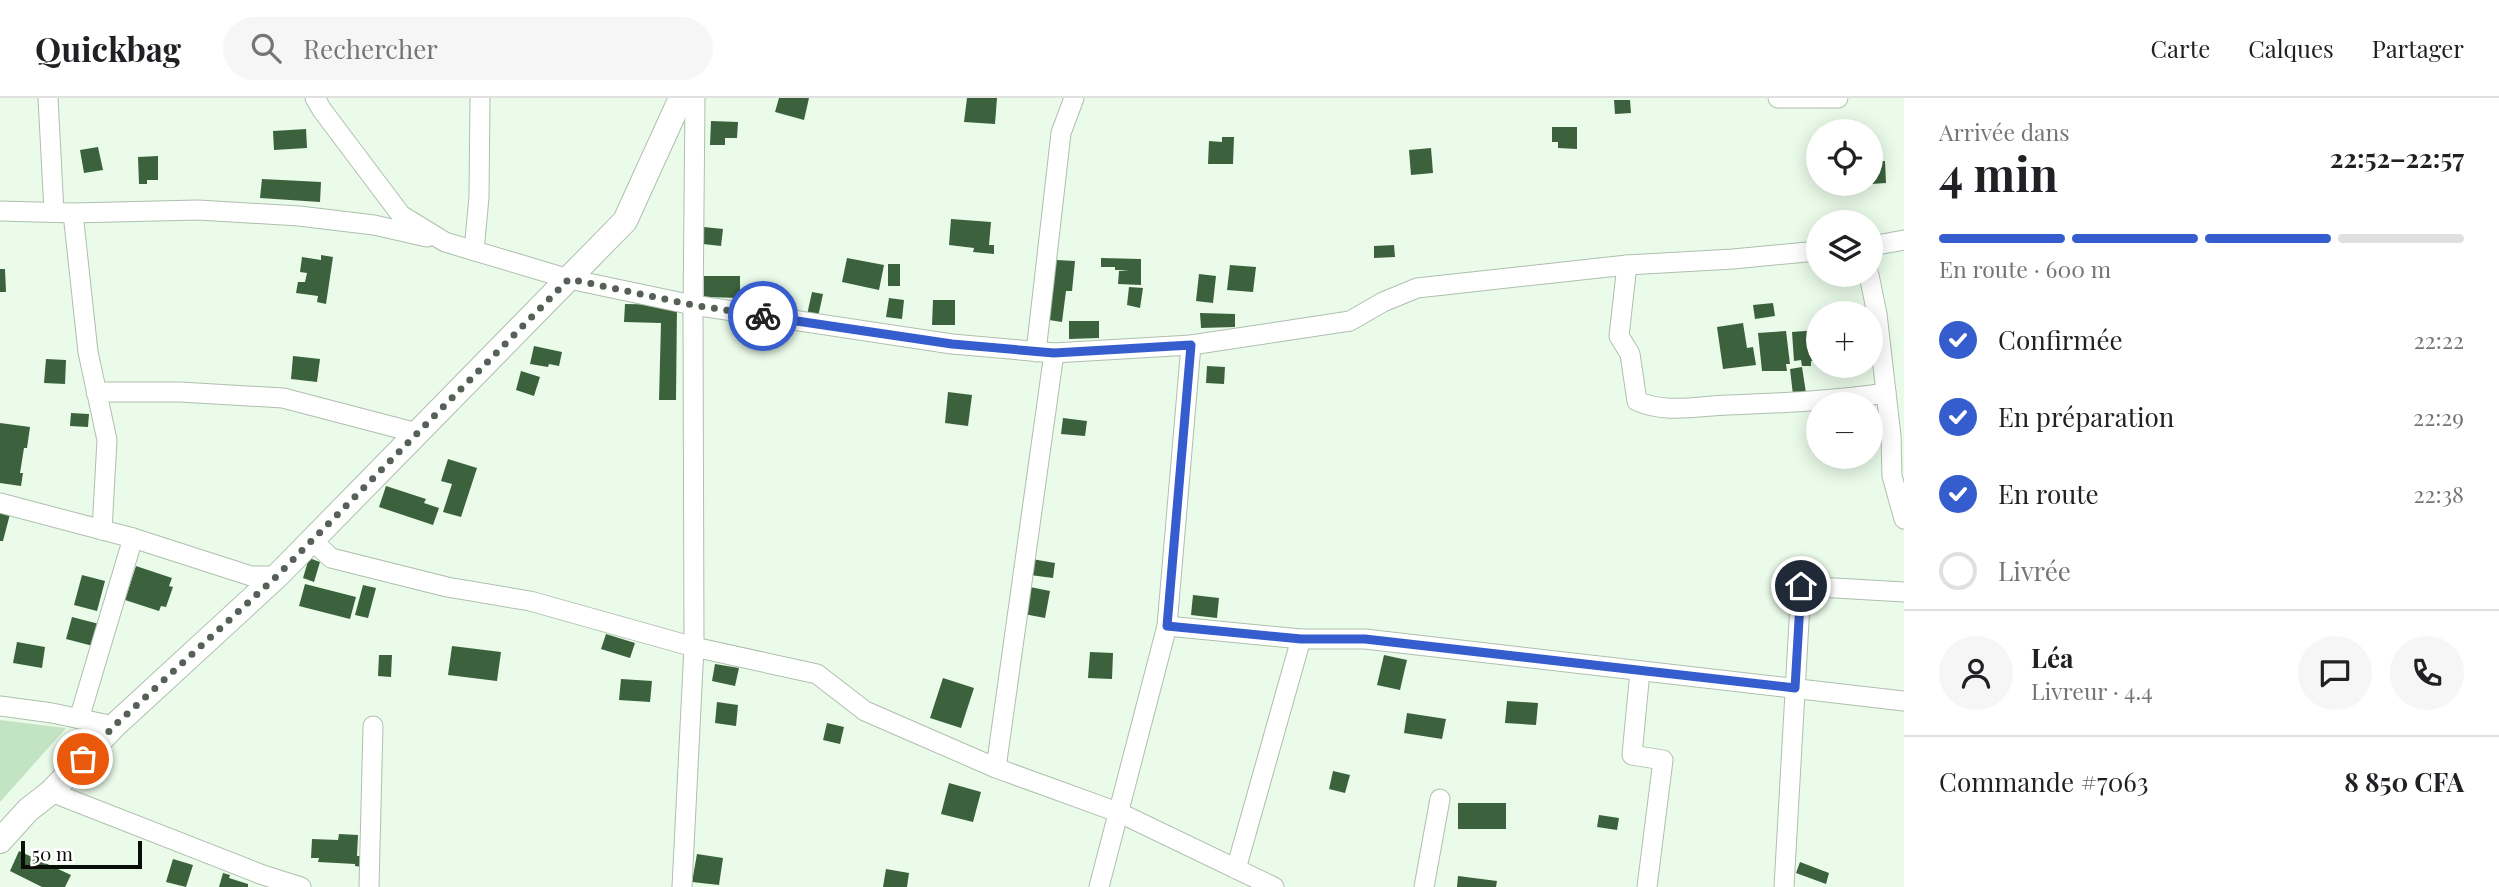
<!DOCTYPE html>
<html lang="fr">
<meta charset="utf-8">
<style>
:root{--surface:#fff;--page:#f6f6f6;--text:#202124;--muted:#757577;--line:#e0e0e0;--accent:#365dcd}
body{margin:0;font-family:"Playfair Display",serif;background:var(--page);color:var(--text);height:100vh;display:flex;flex-direction:column;font-size:26px;white-space:nowrap}
*{box-sizing:border-box;margin:0}
p{font-size:23px;color:var(--muted)}
.icon{flex:none;width:38px;height:38px;fill:none;stroke:currentColor;stroke-width:2;stroke-linecap:round;stroke-linejoin:round}
.map{position:relative;flex:1;overflow:hidden}
.panel{display:flex;flex-direction:column;background:var(--surface);width:595px}
.panel>*{flex:none}
.buttons{position:absolute;left:1806px;top:21px;display:grid;gap:14px}
.buttons a{display:grid;place-items:center;width:77px;height:77px;border-radius:50%;background:var(--surface);box-shadow:0 4px 18px #0003;font-size:35px}
.scale{position:absolute;left:21px;bottom:18px;width:121px;box-sizing:border-box;padding-left:7px;border:4px solid #080d08;border-top:0;font-size:19px;line-height:24px;white-space:nowrap;color:#080d08;-webkit-text-stroke:5px #fff;paint-order:stroke}
.pin{position:absolute;display:grid;place-items:center;width:60px;height:60px;color:#fff;margin:-30px;border:4px solid #fff;border-radius:50%;box-shadow:0 2px 7px #0007}
.courier{position:absolute;display:grid;place-items:center;width:70px;height:70px;margin:-35px;border:5px solid #365dcd;border-radius:50%;background:#fff;color:#222;box-shadow:0 2px 9px #0007}
.headline em{font-style:normal;font-weight:700}
.headline div{display:flex;flex-direction:column-reverse}
.headline{display:flex;align-items:center;justify-content:space-between;height:119px;padding:0 35px}
h1{font-size:46px;font-weight:700;line-height:52px}
.bar{display:grid;grid-template-columns:repeat(4,1fr);gap:10px 7px;align-content:center;height:84px;padding:0 35px}
.bar i{height:9px;border-radius:5px;background:var(--line)}
.bar .selected{background:var(--accent)}
.bar p{grid-column:span 4}
.line{display:flex;align-items:center;gap:18px;padding:0 35px;border-top:2px solid var(--line)}
.line div{flex:1}
.round{display:grid;place-items:center;flex:none;width:74px;height:74px;border-radius:37px;background:var(--page)}
ol{padding:0 35px;list-style:none}
li{display:flex;align-items:center;gap:21px;height:77px}
li p{margin-inline-start:auto}
li .icon{padding:7px;border-radius:50%;background:var(--accent);color:#fff;stroke-width:4}
li:last-child{color:var(--muted)}
li i{width:38px;height:38px;border:4px solid var(--line);border-radius:50%}
header{display:flex;align-items:center;gap:42px;box-sizing:border-box;height:98px;padding:0 35px;background:var(--surface);border-bottom:2px solid var(--line)}
header strong{font-size:33px}
nav{display:flex;gap:38px;margin-inline-start:auto;font-size:24px}
.search{width:490px;height:63px;background:var(--page);display:flex;align-items:center;gap:18px;box-sizing:border-box;padding:0 24px;border-radius:38px;color:var(--muted);font-size:26px}
main{display:flex;flex:1;min-height:0}
.map>svg:first-child{display:block}
</style>
<header>
<strong>Quickbag</strong>
<div class="search"><svg class="icon" aria-label="search" viewBox="0 0 24 24"><circle cx="10" cy="10" r="6"/><path d="M15 15l6 6"/></svg>Rechercher</div>
<nav><a>Carte</a><a>Calques</a><a>Partager</a></nav>
</header>
<main>
<div class="map">
<svg width="1904" height="789" viewBox="0 0 1904 789">
<rect width="100%" height="100%" fill="#eafbe9"/>
<path fill="#c3e4c2" d="M0 622 66 630 0 704Z"/>
<g fill="#3b623c">
<path d="M779 0H809L804 22 775 14Z"/>
<path d="M967 0H997L995 26 964 24Z"/>
<path d="M1614 2H1630L1631 15 1615 16Z"/>
<path d="M711 23 738 24 737 40H725V47H710Z"/>
<path d="M1552 29H1577V51L1558 50V44H1552Z"/>
<path d="M306 31 307 50 274 52 273 33Z"/>
<path d="M1222 39H1234L1233 66H1208L1209 43 1222 44Z"/>
<path d="M98 49 103 72 84 75 80 52Z"/>
<path d="M1431 50 1433 75 1411 77 1409 52Z"/>
<path d="M158 58V82H147V86H139L138 59Z"/>
<path d="M1885 63 1886 85 1871 86V64Z"/>
<path d="M262 81 321 84 320 104 260 100Z"/>
<path d="M951 121 991 124 989 147H994V156L973 154 974 150 949 147Z"/>
<path d="M704 129 723 131 721 148 703 146Z"/>
<path d="M1394 147 1395 159 1374 160V148Z"/>
<path d="M321 157 333 159 326 206 317 204 318 198 296 195 298 184H305L307 175 300 174 302 159 321 162Z"/>
<path d="M847 160 884 167 879 192 842 184Z"/>
<path d="M1101 160 1141 161V187L1118 186 1119 173 1129 172H1115V169H1101Z"/>
<path d="M1056 162 1075 163 1072 193H1066L1062 224 1049 222Z"/>
<rect x="888" y="166" width="12" height="22"/>
<path d="M1230 167 1256 169 1253 194 1227 192Z"/>
<path d="M0 171H5L6 194H0Z"/>
<path d="M1199 176 1216 178 1213 205 1196 203Z"/>
<path d="M704 178H740V200L704 199Z"/>
<path d="M1129 189 1143 190 1140 210 1127 207Z"/>
<path d="M812 194 823 196 818 219 807 217Z"/>
<path d="M889 200 904 202 902 221 886 219Z"/>
<path d="M933 202H955V227H932Z"/>
<path d="M1773 205 1775 218 1755 221 1753 207Z"/>
<path d="M625 206 677 207 676 302H659L661 225 624 224Z"/>
<path d="M1200 215 1235 216V229L1201 230Z"/>
<path d="M1069 223H1099V240L1069 241Z"/>
<path d="M1743 225 1747 250 1753 249 1756 267 1723 271 1717 229Z"/>
<path d="M1818 232V263H1811V268H1802L1801 262 1794 263 1792 234Z"/>
<path d="M1786 233 1790 266H1786L1787 273H1762L1758 235Z"/>
<path d="M534 248 562 254 559 268 549 266 548 269 530 266Z"/>
<path d="M293 258 320 261 317 284 291 281Z"/>
<path d="M46 261 66 262 65 286 44 285Z"/>
<path d="M1207 268 1225 269 1224 286 1206 285Z"/>
<path d="M1802 269 1806 295 1793 297 1790 271Z"/>
<path d="M521 273 540 279 534 298 516 292Z"/>
<path d="M948 294 972 297 968 328 945 325Z"/>
<path d="M71 315 89 316 88 329 70 328Z"/>
<path d="M1063 320 1087 323 1085 338 1061 336Z"/>
<path d="M0 325 30 329 27 350H24L20 375H23L21 388 0 385Z"/>
<path d="M448 361 477 370 461 419 443 414 452 386 441 383Z"/>
<path d="M386 388 426 401 424 405 439 410 433 427 379 409Z"/>
<path d="M0 413 10 416 3 443H0Z"/>
<path d="M309 460 320 464 314 484 303 480Z"/>
<path d="M1032 461 1055 465 1053 480 1030 477Z"/>
<path d="M136 468 172 480 169 488 173 489 166 509 161 508 159 513 125 502Z"/>
<path d="M82 477 105 483 97 513 74 507Z"/>
<path d="M305 486 356 499 350 521 299 508Z"/>
<path d="M363 487 376 490 368 520 355 517Z"/>
<path d="M1030 489 1050 493 1045 520 1024 516Z"/>
<path d="M1193 497 1219 500 1217 520 1191 517Z"/>
<path d="M72 519 103 527 97 549 66 541Z"/>
<path d="M606 536 635 545 630 560 601 551Z"/>
<path d="M17 544 45 549 42 570 13 565Z"/>
<path d="M452 548 501 554 497 583 448 577Z"/>
<path d="M1090 554 1113 555 1112 581 1088 580Z"/>
<path d="M379 557H392L391 579 378 578Z"/>
<path d="M1384 557 1407 562 1400 592 1377 587Z"/>
<path d="M715 566 739 570 735 588 712 583Z"/>
<path d="M943 580 974 590 961 630 930 620Z"/>
<path d="M621 581 652 583 650 604 619 602Z"/>
<path d="M1507 603 1538 605 1536 627 1505 625Z"/>
<path d="M717 604 738 607 736 628 715 625Z"/>
<path d="M1407 615 1446 621 1442 641 1404 635Z"/>
<path d="M827 625 844 629 840 646 823 642Z"/>
<path d="M1333 673 1350 677 1345 695 1329 691Z"/>
<path d="M949 685 981 694 973 724 941 716Z"/>
<rect x="1458" y="705" width="48" height="26"/>
<path d="M1599 717 1619 720 1617 732 1597 729Z"/>
<path d="M339 736 358 737 357 758H362V769L355 768V766L318 764 319 760H311L312 741 338 742Z"/>
<path d="M19 753 71 777 65 789H42L10 773Z"/>
<path d="M697 756 723 760 719 787 692 784Z"/>
<path d="M173 761 193 767 186 789 166 784Z"/>
<path d="M1800 764 1829 775 1826 786 1796 775Z"/>
<path d="M886 771 909 775 907 789H883Z"/>
<path d="M223 775 230 777 229 780 248 786V789H219Z"/>
<path d="M1458 778 1497 783 1496 789H1457Z"/>
</g>
<g fill="none" stroke-linecap="round" stroke-linejoin="round">
<g stroke="#afbfae" stroke-width="21">
<g id="minor">
<path d="M48 0 54 114"/>
<path d="M315 0 322 12 401 117 445 144 569 181 693 207 952 246 1054 255 1191 247 1350 223 1383 204 1417 190 1627 167 1733 161 1818 153"/>
<path d="M1778 0H1838"/>
<path d="M0 113 73 115 198 112 299 118 374 127 427 139"/>
<path d="M73 115 88 254 107 342 102 432"/>
<path d="M1871 148 1904 142"/>
<path d="M474 153 479 99 480 0"/>
<path d="M1627 167 1619 238 1630 256 1637 303C1666 316 1697 308 1728 307 1781 305 1833 303 1886 295"/>
<path d="M1869 177 1877 216 1891 338 1892 378 1904 421"/>
<path d="M1036 254 1061 35 1074 0"/>
<path d="M96 294H180L283 300 417 335"/>
<path d="M0 405 133 440 251 478H277"/>
<path d="M312 442 331 460 447 489 530 503 694 549 817 576 865 613 996 670 1120 715 1274 789"/>
<path d="M1167 528 1301 541H1365L1904 603"/>
<path d="M1640 573 1632 657 1663 662 1647 789"/>
<path d="M0 608 52 615 114 628"/>
<path d="M79 621 133 440"/>
<path d="M996 670 1054 255"/>
<path d="M51 694 263 777 301 789"/>
<path d="M1236 771 1301 541"/>
<path d="M369 789 373 628"/>
<path d="M682 789 694 549 693 216 695 0"/>
<path d="M1099 789 1167 528 1191 247"/>
<path d="M1424 789 1440 701"/>
<path d="M1784 789 1801 488 1904 494"/>
</g>
</g>
<g stroke="#afbfae" stroke-width="26">
<path id="tertiary" d="M0 743 28 712 51 694 114 628 277 478 625 123 681 0"/>
</g>
<use href="#minor" stroke="#fff" stroke-width="19"/>
<use href="#tertiary" stroke="#fff" stroke-width="24"/>
</g>
<g fill="none" stroke-linecap="round" stroke-linejoin="round">
<path stroke="#576057" stroke-width="7" stroke-dasharray="0 12.6" d="M83 661 114 628 277 478 569 181 693 207 763 218"/>
<path stroke="#365dcd" stroke-width="9" d="M763 218 952 246 1054 255 1191 247 1167 528 1301 541H1365L1795 590 1801 488"/>
</g>
</svg>
<div class="buttons">
<a><svg class="icon" aria-label="locate" viewBox="0 0 24 24"><circle cx="12" cy="12" r="6"/><path d="M12 2v4M12 18v4M2 12h4M18 12h4"/></svg></a>
<a><svg class="icon" aria-label="layers" viewBox="0 0 24 24"><path d="M12 4l9 5-9 5-9-5zM3 14l9 5 9-5"/></svg></a>
<a>+</a>
<a>−</a>
</div>
<div class="scale">50 m</div>
<div class="pin" style="left:83px;top:661px;background:#ea580c"><svg class="icon" aria-label="bag" viewBox="0 0 24 24"><path d="M5 8h14l-1 12H6zM9 8a3 3 0 0 1 6 0"/></svg></div>
<div class="pin" style="left:1801px;top:488px;background:#1f2937"><svg class="icon" aria-label="home" viewBox="0 0 24 24"><path d="M3 11l9-7 9 7M6 9v11h12V9"/></svg></div>
<div class="courier" style="left:763px;top:218px"><svg class="icon" aria-label="bike" viewBox="0 0 24 24"><circle cx="6" cy="16" r="4"/><circle cx="18" cy="16" r="4"/><path d="M6 16l4-8h5l3 8M10 8l3 8H6M13 5h3"/></svg></div>
</div>
<section class="panel">
<div class="headline"><div><h1>4 min</h1><p>Arrivée dans</p></div><em>22:52–22:57</em></div>
<div class="bar"><i class="selected"></i><i class="selected"></i><i class="selected"></i><i></i><p>En route · 600 m</p></div>
<ol>
<li><svg class="icon" aria-label="check" viewBox="0 0 24 24"><path d="M5 12l5 5 9-10"/></svg>Confirmée<p>22:22</p></li>
<li><svg class="icon" aria-label="check" viewBox="0 0 24 24"><path d="M5 12l5 5 9-10"/></svg>En préparation<p>22:29</p></li>
<li><svg class="icon" aria-label="check" viewBox="0 0 24 24"><path d="M5 12l5 5 9-10"/></svg>En route<p>22:38</p></li>
<li><i></i>Livrée</li>
</ol>
<div class="line" style="height:126px"><a class="round"><svg class="icon" aria-label="person" viewBox="0 0 24 24"><circle cx="12" cy="8" r="4"/><path d="M4 21q1-7 8-7t8 7"/></svg></a><div><b>Léa</b><p>Livreur · 4.4</p></div><a class="round"><svg class="icon" aria-label="chat" viewBox="0 0 24 24"><path d="M4 5h16v11H9l-5 4z"/></svg></a><a class="round"><svg class="icon" aria-label="phone" viewBox="0 0 24 24"><path d="M5 4h4l2 5-3 2q2 4 5 5l2-3 5 2v4C11 20 4 13 5 4z"/></svg></a></div>
<div class="line" style="height:91px"><div>Commande #7063</div><b>8 850 CFA</b></div>
</section>
</main>
